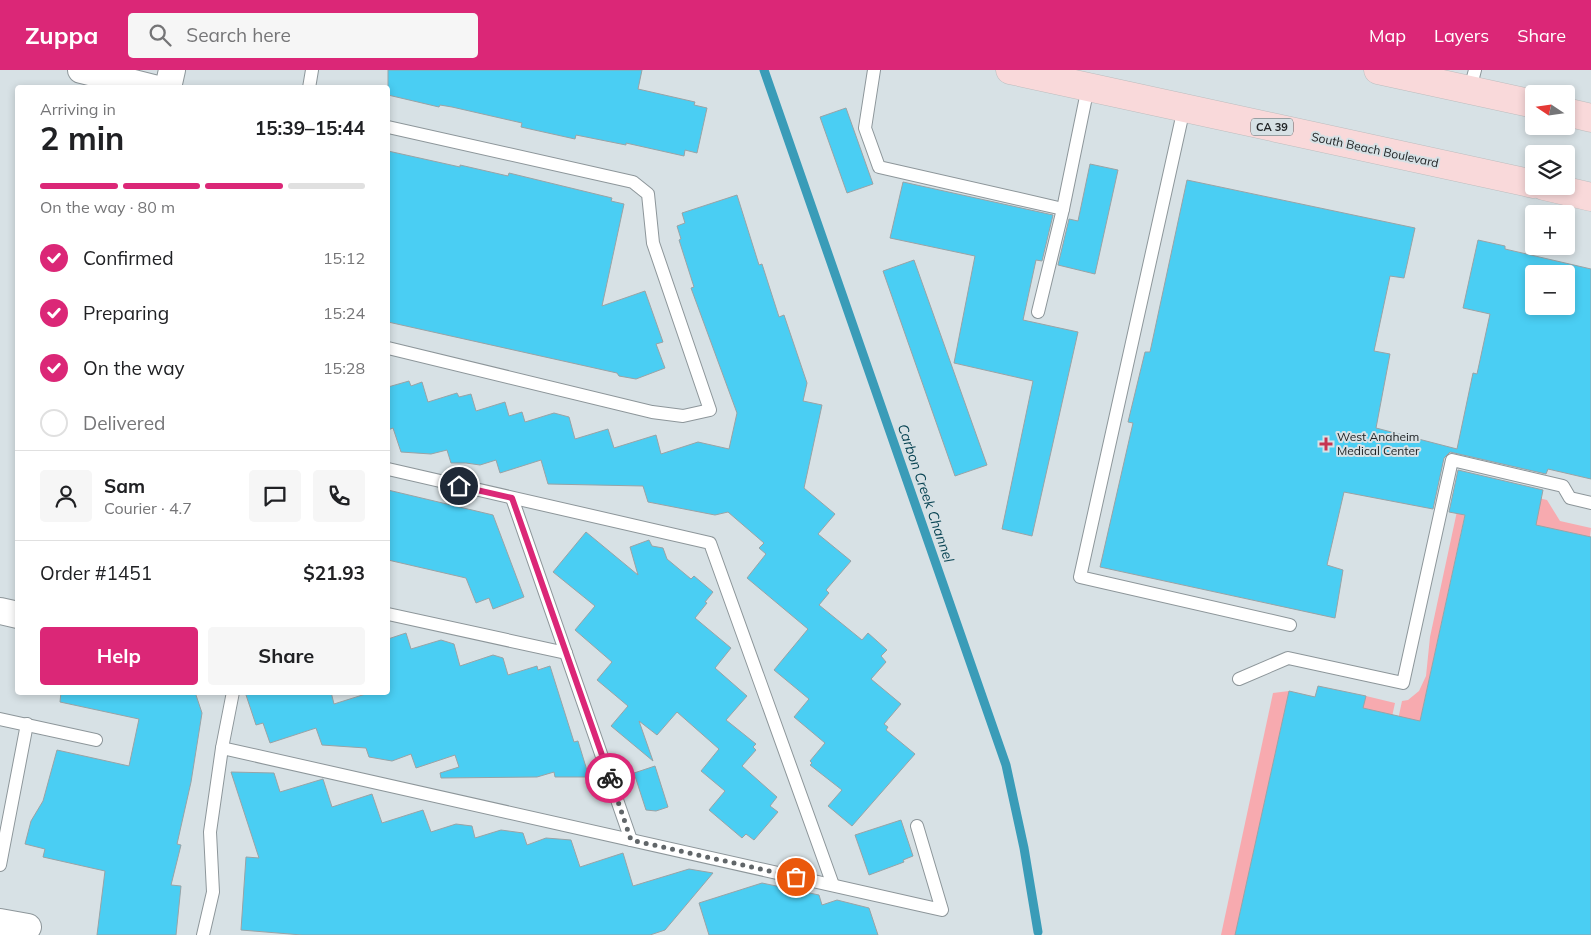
<!DOCTYPE html>
<meta charset="utf-8">
<style>
:root{--surface:#fff;--page:#f6f6f6;--text:#202124;--muted:#757577;--line:#e0e0e0;--accent:#db2777}
body{margin:0;font-family:Mulish,sans-serif;background:var(--page);color:var(--text);height:100vh;display:flex;flex-direction:column;font-size:19px;white-space:nowrap}
*{box-sizing:border-box;margin:0}
p{font-size:16px;color:var(--muted)}
.icon{flex:none;width:28px;height:28px;fill:none;stroke:currentColor;stroke-width:2;stroke-linecap:round;stroke-linejoin:round}
.map{position:relative;flex:1;overflow:hidden}
.drawer{position:absolute;left:15px;top:15px;width:375px;height:610px;display:flex;flex-direction:column;background:var(--surface);border-radius:5px;box-shadow:0 2px 8px #0003}
.drawer>*{flex:none}
.needle{width:32px;rotate:283deg}
.fabs{position:absolute;left:1525px;top:15px;display:grid;gap:10px}
.fabs a{display:grid;place-items:center;width:50px;height:50px;border-radius:5px;background:var(--surface);box-shadow:0 2px 8px #0003;font-size:25px}
.pin{position:absolute;display:grid;place-items:center;width:42px;height:42px;color:#fff;margin:-21px;border:2px solid #fff;border-radius:50%;box-shadow:0 1px 5px #0007}
.courier{position:absolute;display:grid;place-items:center;width:50px;height:50px;margin:-25px;border:4px solid #db2777;border-radius:50%;background:#fff;color:#222;box-shadow:0 1px 6px #0007}
.head em{font-style:normal;font-weight:700}
.head div{display:flex;flex-direction:column-reverse}
.head{display:flex;align-items:center;justify-content:space-between;height:85px;padding:0 25px}
h1{font-size:32px;font-weight:700;line-height:38px}
.bar{display:grid;grid-template-columns:repeat(4,1fr);gap:8px 5px;align-content:center;height:60px;padding:0 25px}
.bar i{height:6px;border-radius:4px;background:var(--line)}
.bar .on{background:var(--accent)}
.bar p{grid-column:span 4}
.line{display:flex;align-items:center;gap:12px;padding:0 25px;border-top:1px solid var(--line)}
.line div{flex:1}
.round{display:grid;place-items:center;flex:none;width:52px;height:52px;border-radius:5px;background:var(--page)}
ol{padding:0 25px;list-style:none}
li{display:flex;align-items:center;gap:15px;height:55px}
li p{margin-inline-start:auto}
li .icon{padding:5px;border-radius:50%;background:var(--accent);color:#fff;stroke-width:4}
li:last-child{color:var(--muted)}
li i{width:28px;height:28px;border:2px solid var(--line);border-radius:50%}
.cta{display:flex;gap:10px;margin-top:auto;padding:10px 25px}
.cta a{flex:1;height:58px;border-radius:5px;background:var(--accent);color:#fff;font-size:20px;font-weight:700;line-height:58px;text-align:center}
.cta a+a{background:var(--page);color:var(--text)}
header{display:flex;align-items:center;gap:30px;box-sizing:border-box;height:70px;padding:0 25px;background:var(--accent);color:#fff}
header strong{font-size:24px}
nav{display:flex;gap:28px;margin-inline-start:auto;font-size:18px}
.search{width:350px;height:45px;background:var(--page);display:flex;align-items:center;gap:12px;box-sizing:border-box;padding:0 18px;border-radius:5px;color:var(--muted);font-size:19px}
.map>svg:first-child{display:block}
</style>
<header>
<strong>Zuppa</strong>
<div class="search"><svg class="icon" aria-label="search" viewBox="0 0 24 24"><circle cx="10" cy="10" r="6"/><path d="M15 15l6 6"/></svg>Search here</div>
<nav><a>Map</a><a>Layers</a><a>Share</a></nav>
</header>
<div class="map">
<svg width="1591" height="865" viewBox="0 0 1591 865">
<rect width="100%" height="100%" fill="#d7e1e5"/>
<g fill="#f7aaaf">
<path d="M1471 416 1392 779 1382 725 1402 631 1408 630 1419 621 1426 606 1430 567 1462 418Z"/>
<path d="M1508 421 1547 430 1560 451 1591 458 1590 467 1536 455Z"/>
<path d="M1289 621 1235 865H1221L1273 623Z"/>
<path d="M1366 626 1395 633 1363 779 1389 644 1363 638Z"/>
</g>
<g fill="none" stroke-linecap="round" stroke-linejoin="round">
<path stroke="#3a9cb8" stroke-width="9" d="M764 0 1006 695 1024 778 1038 862"/>
</g>
<g fill="#4acef3" stroke="#99a3a6" fill-rule="evenodd">
<path d="M388 0H642L638 19 695 32 694 35 707 38 697 83 685 80 684 86 626 73V75L576 65 575 69 521 57 522 53 452 37 440 35 439 37 388 25Z"/>
<path d="M846 38 873 114 847 123 820 47Z"/>
<path d="M388 81 460 97V95L508 106 509 103 612 128 611 131 624 134 602 236 645 221 663 272 656 274 665 298 636 309 619 306 617 303 388 252Z"/>
<path d="M1090 94 1118 100 1095 204 1058 195 1069 149 1078 151Z"/>
<path d="M1187 110 1415 158 1404 208 1390 206 1374 281 1390 284 1376 358 1457 379 1473 303 1477 304 1490 244 1463 238 1478 170 1505 176V179L1591 199V409L1548 399 1546 404 1450 382 1444 388 1433 439 1344 422 1327 495 1343 500 1335 548 1100 497 1133 353 1128 352 1145 282H1150ZM1534 204H1566V236H1534Z"/>
<path d="M903 112 1053 145 1042 191 1036 190 1023 250 1078 262 1032 466 1002 459 1033 311 954 293 975 186 890 168Z"/>
<path d="M737 125 759 195 762 194 779 247 784 245 807 313 803 331 822 335 804 418 835 444 818 464 851 491 826 520 829 523 819 535 862 570 868 563 887 580 881 586 886 592 871 609 901 634 884 654 888 657 886 660 915 684 852 756 828 736 842 720 810 695 812 693 810 691 825 673 794 647 809 629 774 600 808 559 747 508 766 484 759 478 764 473 728 442 715 445 648 432 643 416 548 414 541 390 500 403 496 390 480 395 466 393H451L447 380 431 384 401 382 393 358 388 360V317L409 311 411 316 422 312 428 332 457 323 459 327 471 324 476 341 505 332 509 346 522 342 525 352 554 343 569 347 575 369 608 359 614 378 656 365 661 384 698 372 729 379 737 343 691 218 694 217 679 170 681 169 677 156 685 153 682 143Z"/>
<path d="M914 190 987 395 955 406 883 201Z"/>
<path d="M1458 400 1543 420 1536 455 1591 467V865H1235L1289 621 1315 627 1318 616 1366 626 1363 638 1420 651 1465 445 1449 442Z"/>
<path d="M388 420 493 445 524 527 493 539 489 528 476 533 466 508 388 490Z"/>
<path d="M586 462 638 505 630 477 649 470 652 476 663 478 667 489 691 509 694 506 713 522 705 532 707 533 695 548 731 578 715 598 747 626 726 650 756 674 753 677 756 680 742 696 777 727 770 736 778 742 754 770 746 764 742 768 709 740 725 721 701 701 719 679 677 642 657 665 639 651 653 691 611 656 628 636 597 610 612 592 575 560 595 536 553 502Z"/>
<path d="M406 563 411 579 441 570 454 574 460 596 493 585 503 588 508 605 537 596 538 600 550 596 574 672 578 671 589 707H555L554 702 537 707 441 708 440 703 459 697 455 685 416 698 411 684 392 691 369 687 366 678 322 675 316 658 270 673 263 653 256 655 245 622H331L334 634 372 622H388V569Z"/>
<path d="M61 622H195L202 643 191 712 177 774 181 775 171 815 181 816 176 865H97L105 801 43 787 45 779 25 774 31 751 43 731 57 680 129 696 139 649 60 632Z"/>
<path d="M655 696 668 737 656 741 646 740 634 703Z"/>
<path d="M231 702 274 703 280 722 323 709 332 737 372 724 382 753 423 740 431 762 456 754 472 756 475 768 501 760 523 763 527 775 546 768 571 770 580 797 623 783 633 816 689 799 713 803 665 860 650 865H302L241 860 246 787 259 788Z"/>
<path d="M901 750 913 786 903 790 904 792 869 805 855 765Z"/>
<path d="M762 813 819 825 822 835 837 830 869 838 878 865H709L699 833Z"/>
</g>
<g fill="none" stroke-linecap="round" stroke-linejoin="round">
<g stroke="#8d969a" stroke-width="14">
<g id="lane">
<path d="M874 0 865 58 879 97 1063 139 1038 242"/>
<path d="M309 18 312 0"/>
<path d="M1470 19 1475 0"/>
<path d="M1184 38 1080 507 1290 555"/>
<path d="M388 57 633 112 648 124 653 173 710 340 683 346 652 342 388 278"/>
<path d="M1063 139 1088 17"/>
<path d="M388 399 710 473 833 815"/>
<path d="M512 428 631 770"/>
<path d="M388 544 566 583"/>
<path d="M1239 609 1288 588 1403 613 1452 390 1563 416 1570 428 1591 433"/>
<path d="M0 649 96 670"/>
<path d="M222 678 942 840 917 756"/>
<path d="M0 795 27 654"/>
<path d="M203 865 213 822 210 762 222 678 233 622"/>
</g>
</g>
<g stroke="#8d969a" stroke-width="28">
<g id="street">
<path d="M81 0 154 18"/>
<path d="M168 18 172 0"/>
<path d="M0 541 18 545"/>
<path d="M0 852 28 857"/>
</g>
</g>
<g stroke="#bcbdbe" stroke-width="29">
<g id="primary">
<path d="M1010 0 1534 114"/>
<path d="M1378 0 1534 34"/>
<path d="M1566 42 1591 48"/>
<path d="M1544 116 1591 127"/>
</g>
</g>
<use href="#lane" stroke="#fff" stroke-width="12"/>
<use href="#street" stroke="#fff" stroke-width="26"/>
<use href="#primary" stroke="#f9d9da" stroke-width="28"/>
</g>
<g fill="none" stroke-linecap="round" stroke-linejoin="round">
<path stroke="#616669" stroke-width="5" stroke-dasharray="0 9" d="M610 708 631 770 796 807"/>
<path stroke="#db2777" stroke-width="6" d="M459 416 512 428 610 708"/>
</g>
<path fill="#c63551" stroke="#d7e1e5" stroke-width="2" d="M1323.5 366.5h5v5h5v5h-5v5h-5v-5h-5v-5h5z"/>
<g text-anchor="middle" stroke-width="4" stroke-linejoin="round" paint-order="stroke">
<rect fill="#d7e1e5" stroke="#585d5f" stroke-width="1" x="1251" y="48.5" width="42" height="17" rx="4"/>
<g font-size="11" font-weight="bold" fill="#212426">
<text x="1272" y="61">CA 39</text>
</g>
<g font-size="12" fill="#212426" stroke="#d7e1e5">
<text transform="translate(1375 80) rotate(12)" y="4">South Beach Boulevard</text>
</g>
<g font-size="12" fill="#212426" stroke="#d7e1e5" text-anchor="start">
<text x="1337" y="371">West Anaheim<tspan x="1337" dy="14">Medical Center</tspan></text>
</g>
<g font-size="14" font-style="italic" fill="#094453" stroke="#d7e1e5">
<text transform="translate(926 423) rotate(71)" y="5">Carbon Creek Channel</text>
</g>
</g>
</svg>
<div class="fabs">
<a><svg class="needle" viewBox="-14 -14 28 28"><path d="M0-13l5 13h-10z" fill="#e53935"/><path d="M0 13l5-13h-10z" fill="#757577"/></svg></a>
<a><svg class="icon" aria-label="layers" viewBox="0 0 24 24"><path d="M12 4l9 5-9 5-9-5zM3 14l9 5 9-5"/></svg></a>
<a>+</a>
<a>−</a>
</div>
<div class="pin" style="left:796px;top:807px;background:#ea580c"><svg class="icon" aria-label="bag" viewBox="0 0 24 24"><path d="M5 8h14l-1 12H6zM9 8a3 3 0 0 1 6 0"/></svg></div>
<div class="pin" style="left:459px;top:416px;background:#1f2937"><svg class="icon" aria-label="home" viewBox="0 0 24 24"><path d="M3 11l9-7 9 7M6 9v11h12V9"/></svg></div>
<div class="courier" style="left:610px;top:708px"><svg class="icon" aria-label="bike" viewBox="0 0 24 24"><circle cx="6" cy="16" r="4"/><circle cx="18" cy="16" r="4"/><path d="M6 16l4-8h5l3 8M10 8l3 8H6M13 5h3"/></svg></div>
<section class="drawer">
<div class="head"><div><h1>2 min</h1><p>Arriving in</p></div><em>15:39–15:44</em></div>
<div class="bar"><i class="on"></i><i class="on"></i><i class="on"></i><i></i><p>On the way · 80 m</p></div>
<ol>
<li><svg class="icon" aria-label="check" viewBox="0 0 24 24"><path d="M5 12l5 5 9-10"/></svg>Confirmed<p>15:12</p></li>
<li><svg class="icon" aria-label="check" viewBox="0 0 24 24"><path d="M5 12l5 5 9-10"/></svg>Preparing<p>15:24</p></li>
<li><svg class="icon" aria-label="check" viewBox="0 0 24 24"><path d="M5 12l5 5 9-10"/></svg>On the way<p>15:28</p></li>
<li><i></i>Delivered</li>
</ol>
<div class="line" style="height:90px"><a class="round"><svg class="icon" aria-label="person" viewBox="0 0 24 24"><circle cx="12" cy="8" r="4"/><path d="M4 21q1-7 8-7t8 7"/></svg></a><div><b>Sam</b><p>Courier · 4.7</p></div><a class="round"><svg class="icon" aria-label="chat" viewBox="0 0 24 24"><path d="M4 5h16v11H9l-5 4z"/></svg></a><a class="round"><svg class="icon" aria-label="phone" viewBox="0 0 24 24"><path d="M5 4h4l2 5-3 2q2 4 5 5l2-3 5 2v4C11 20 4 13 5 4z"/></svg></a></div>
<div class="line" style="height:65px"><div>Order #1451</div><b>$21.93</b></div>
<div class="cta"><a>Help</a><a>Share</a></div>
</section>
</div>
